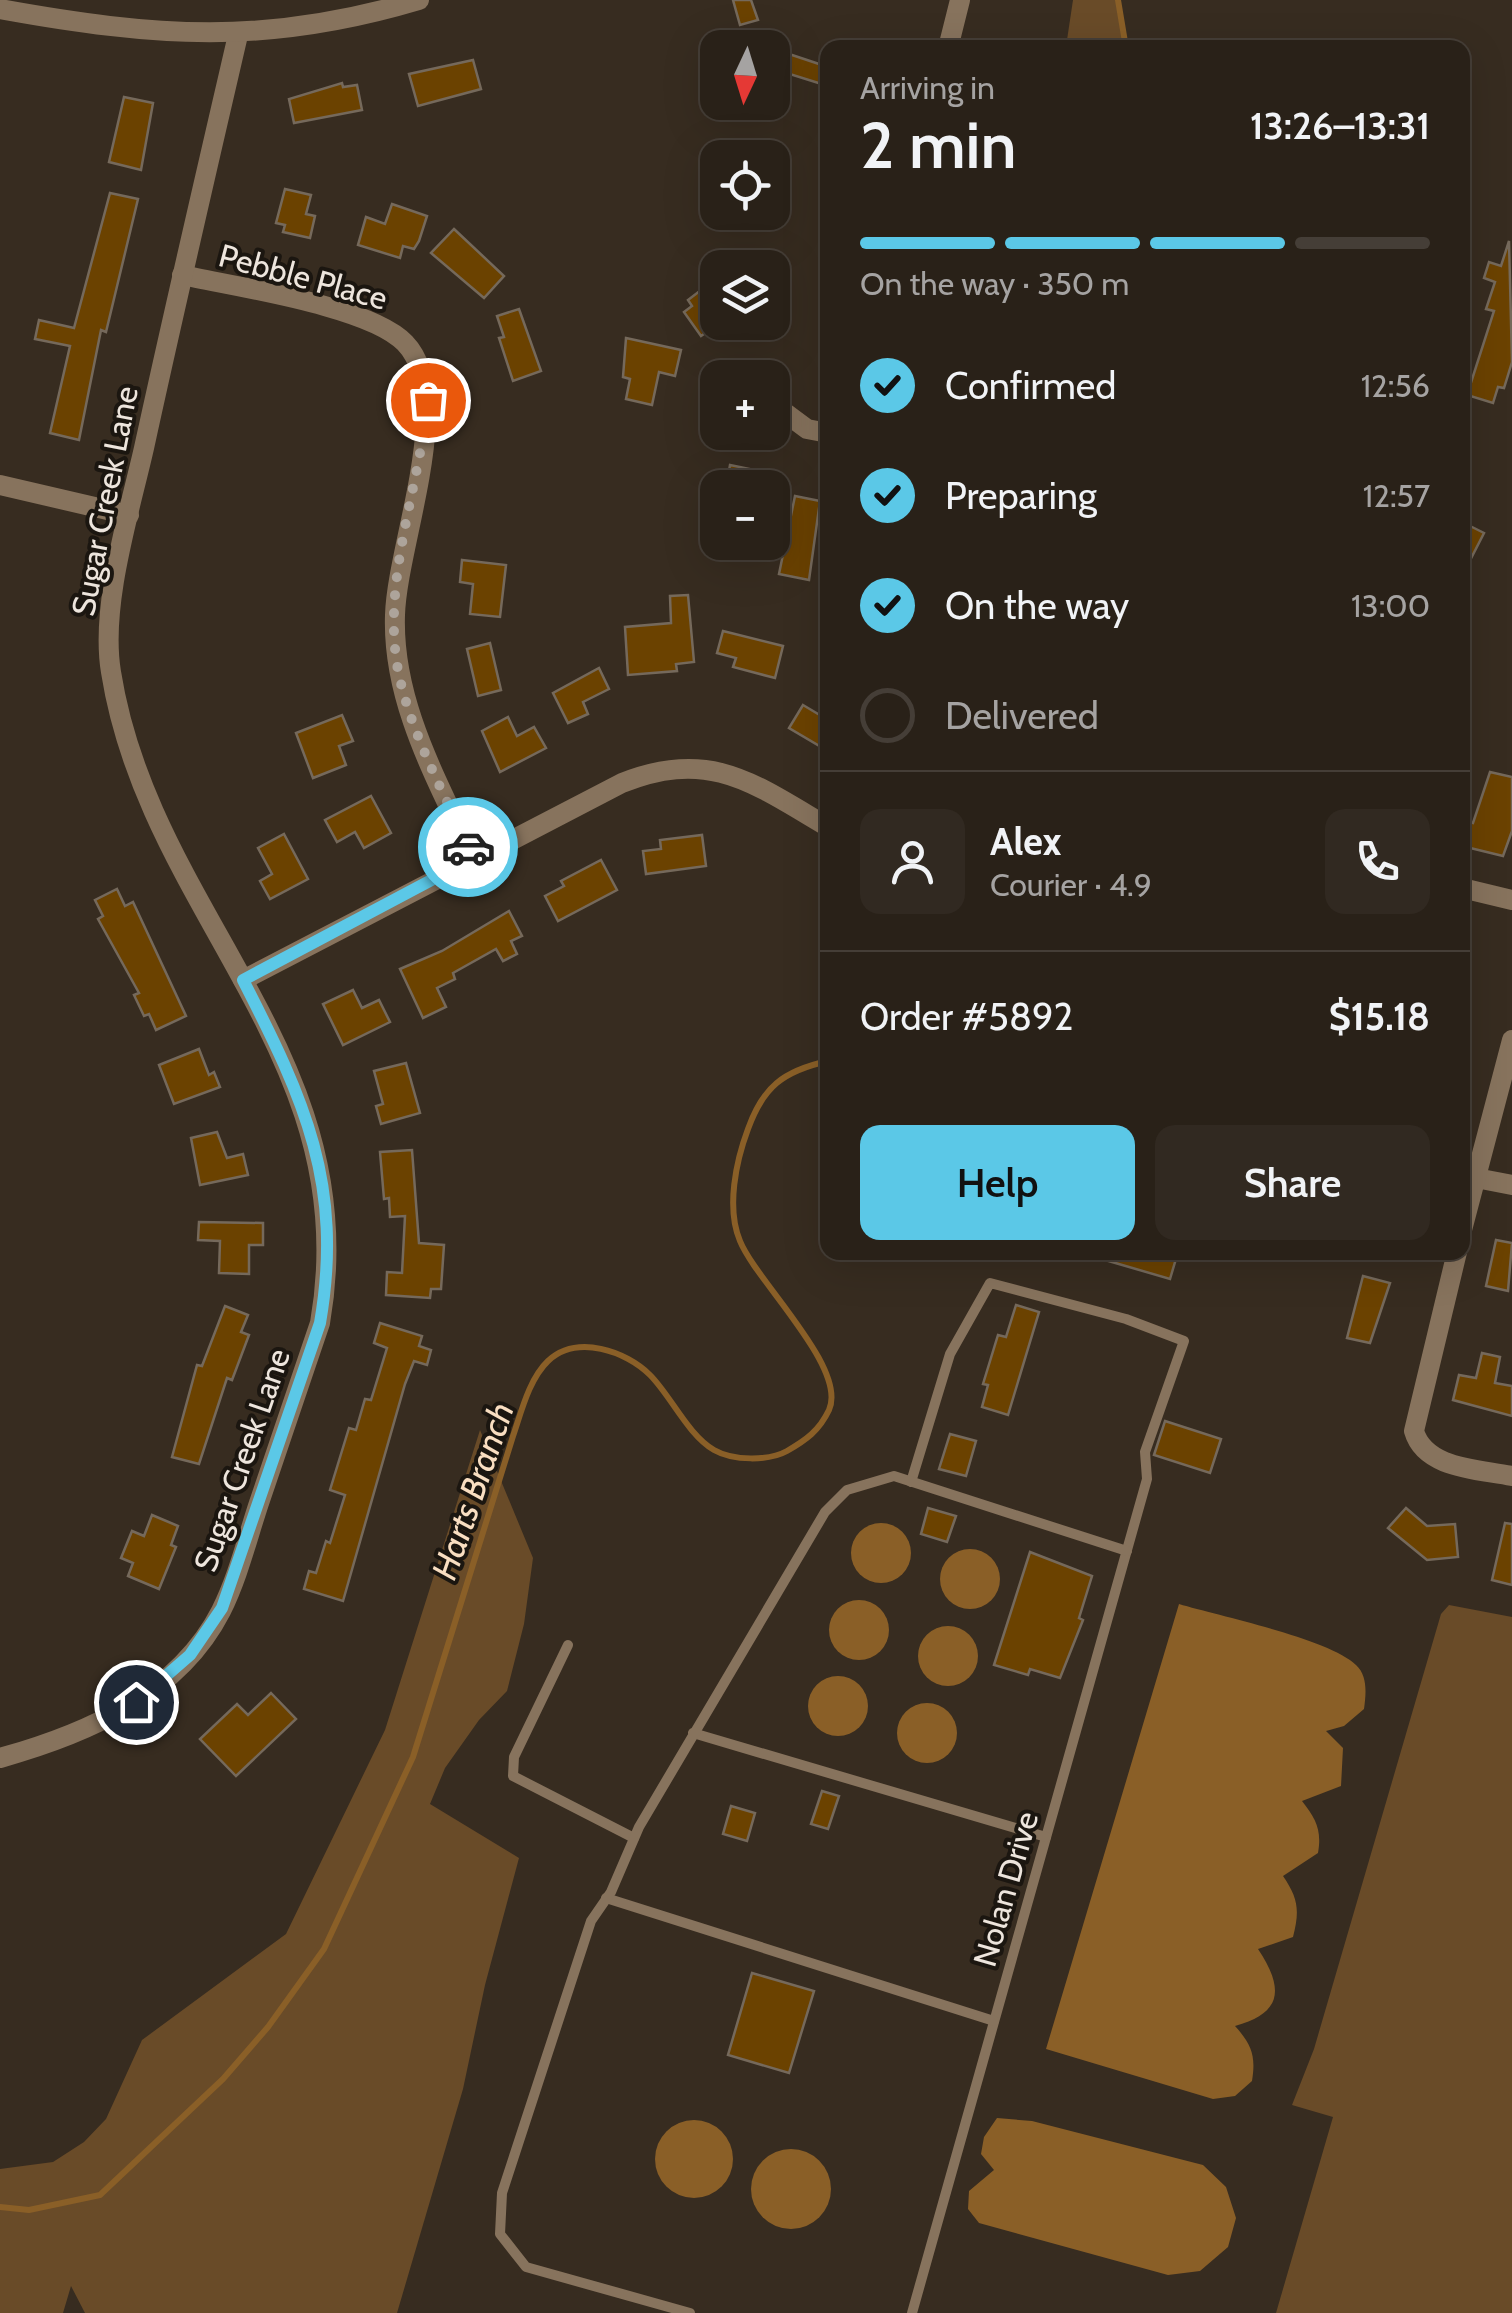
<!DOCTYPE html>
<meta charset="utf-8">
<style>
:root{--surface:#292118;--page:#312921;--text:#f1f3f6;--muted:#a5a3a2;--line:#453e37;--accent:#5bc8e7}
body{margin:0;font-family:Cabin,sans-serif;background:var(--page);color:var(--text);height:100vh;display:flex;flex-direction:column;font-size:38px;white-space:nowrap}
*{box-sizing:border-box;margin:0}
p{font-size:32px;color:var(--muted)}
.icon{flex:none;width:55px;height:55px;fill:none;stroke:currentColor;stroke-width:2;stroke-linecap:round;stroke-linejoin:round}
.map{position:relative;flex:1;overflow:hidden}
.panel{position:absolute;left:820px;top:40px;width:650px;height:1220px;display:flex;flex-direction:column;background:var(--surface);border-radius:20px;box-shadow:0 10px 40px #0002,0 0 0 2px var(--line)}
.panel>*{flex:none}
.needle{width:65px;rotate:184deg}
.buttons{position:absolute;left:700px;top:30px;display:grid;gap:20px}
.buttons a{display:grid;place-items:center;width:90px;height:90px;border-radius:20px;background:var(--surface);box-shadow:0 10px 40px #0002,0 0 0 2px var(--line);font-size:50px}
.pin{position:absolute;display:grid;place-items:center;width:85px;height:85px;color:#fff;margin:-42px;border:5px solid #fff;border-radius:50%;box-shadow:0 2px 10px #0007}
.courier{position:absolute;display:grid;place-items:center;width:100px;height:100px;margin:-50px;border:8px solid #5bc8e7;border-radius:50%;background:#fff;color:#222;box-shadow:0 2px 12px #0007}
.overview em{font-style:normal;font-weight:600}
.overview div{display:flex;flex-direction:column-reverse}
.overview{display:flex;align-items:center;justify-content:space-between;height:170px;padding:0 40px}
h1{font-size:65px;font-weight:600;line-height:75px}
.bar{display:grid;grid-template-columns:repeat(4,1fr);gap:15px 10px;align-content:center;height:120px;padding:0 40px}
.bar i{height:12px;border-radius:8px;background:var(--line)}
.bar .current{background:var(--accent)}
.bar p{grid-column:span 4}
.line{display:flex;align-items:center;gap:25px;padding:0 40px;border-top:2px solid var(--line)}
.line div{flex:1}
.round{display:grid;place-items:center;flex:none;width:105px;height:105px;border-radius:20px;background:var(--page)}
ol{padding:0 40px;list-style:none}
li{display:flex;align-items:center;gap:30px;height:110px}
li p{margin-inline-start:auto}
li .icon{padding:10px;border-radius:50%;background:var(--accent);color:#111;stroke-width:4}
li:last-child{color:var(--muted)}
li i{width:55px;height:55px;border:5px solid var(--line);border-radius:50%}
.action{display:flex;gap:20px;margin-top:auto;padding:20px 40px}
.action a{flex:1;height:115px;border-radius:20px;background:var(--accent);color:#111;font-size:40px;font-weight:600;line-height:115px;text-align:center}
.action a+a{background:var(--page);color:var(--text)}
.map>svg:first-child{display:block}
</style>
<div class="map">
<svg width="1512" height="2313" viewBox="0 0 1512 2313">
<rect width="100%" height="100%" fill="#372c20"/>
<g fill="#694b28">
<path d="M1073 0H1118L1126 47H1087L1067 40Z"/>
<path d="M480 1430 533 1558 524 1624 507 1691 479 1720 445 1768 430 1804 519 1858 485 1985 463 2089 397 2313H85L71 2286 63 2313H0V2169L53 2162 84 2142 106 2119 142 2040 286 1934 385 1730Z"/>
<path d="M1449 1605 1512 1617V2313H1276L1333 2117 1292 2105 1314 2049 1441 1614Z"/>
</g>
<g fill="#8a5f27">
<circle cx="881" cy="1553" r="30"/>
<circle cx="970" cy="1579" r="30"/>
<circle cx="859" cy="1630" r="30"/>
<path d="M1179 1604C1219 1616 1330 1639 1356 1665 1368 1676 1366 1694 1364 1709L1344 1726 1326 1731 1343 1748 1341 1786 1302 1801C1316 1819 1322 1830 1318 1853L1283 1876C1298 1898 1300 1910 1293 1937L1258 1949C1284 1988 1283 2013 1235 2026 1252 2045 1256 2056 1252 2081L1235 2096 1213 2099 1046 2049Z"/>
<circle cx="948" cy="1656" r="30"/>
<circle cx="838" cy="1706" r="30"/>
<circle cx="927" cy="1733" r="30"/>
<path d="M997 2118 1032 2121 1203 2165 1226 2187 1236 2218 1228 2247 1200 2271 1168 2275 979 2223 968 2209 969 2191 994 2170 981 2154 984 2137Z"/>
<circle cx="694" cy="2159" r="39"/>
<circle cx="791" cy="2189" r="40"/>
</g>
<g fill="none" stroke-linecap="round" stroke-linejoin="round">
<g stroke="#8a5f27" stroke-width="6">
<path d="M1118 0 1126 48"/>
<path d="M0 2207 29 2210 100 2195 223 2079 268 2027 324 1949 413 1757 513 1436C521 1413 529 1379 548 1361 577 1334 626 1351 650 1375 671 1396 688 1435 714 1450 733 1461 769 1461 787 1451 806 1440 819 1431 829 1410 848 1368 756 1281 740 1241 726 1208 736 1161 748 1129 763 1087 783 1071 828 1061"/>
</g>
</g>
<g fill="#6b4200" stroke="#75695b" stroke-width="2.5">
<path d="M733 0H751L758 20 740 25Z"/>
<path d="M786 53 828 67V86L780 71Z"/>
<path d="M473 60 481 89 418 106 409 74Z"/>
<path d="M342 83 343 87 357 85 362 110 294 123 289 99Z"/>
<path d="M124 97 153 103 141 170 109 162Z"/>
<path d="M285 189 311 195 306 214 315 216 310 238 283 232 285 225 276 223Z"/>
<path d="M110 193 138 199 106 332 101 330 79 440 50 433 70 346 35 339 39 320 74 328Z"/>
<path d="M392 204 427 216 419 241 414 249 403 246 400 258 358 245 366 217 385 224Z"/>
<path d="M454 229 504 276 484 298 431 253Z"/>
<path d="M1509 241 1512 362 1504 388 1498 387 1493 403 1467 395 1494 311 1486 309 1495 282 1484 278 1489 262 1501 266Z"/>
<path d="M718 277V324L701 336 684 312 692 306 688 300Z"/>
<path d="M519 309 541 371 513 381 499 338 504 337 497 316Z"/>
<path d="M626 338 681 350 675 376 659 372 652 405 626 399 630 379 623 377Z"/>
<path d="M730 465 769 473 766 488H726Z"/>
<path d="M795 496 820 501 809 580 779 574Z"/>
<path d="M1462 522 1484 533 1462 576Z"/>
<path d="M462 560 506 565 500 617 470 614 473 584 460 582Z"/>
<path d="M688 595 694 662 676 664 677 671 628 675 625 627 671 623 670 596Z"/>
<path d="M723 631 783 646 775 678 733 667 736 658 717 653Z"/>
<path d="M490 643 501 690 478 696 467 649Z"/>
<path d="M599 668 609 689 583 702 588 714 568 723 553 693Z"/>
<path d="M803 705 828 720V751L789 728Z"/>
<path d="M342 715 353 741 339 746 346 765 313 778 296 733Z"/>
<path d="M508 717 517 736 534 727 546 748 500 772 482 731Z"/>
<path d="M1490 772 1512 777V831L1503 856 1462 846V820L1473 823Z"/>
<path d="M371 796 391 833 364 848 355 832 337 842 325 820Z"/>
<path d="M284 834 308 879 270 899 260 881 272 874 258 848Z"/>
<path d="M702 835 706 866 646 874 643 851 661 849 660 840Z"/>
<path d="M601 860 617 890 558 921 545 896 564 886 561 881Z"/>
<path d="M117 889 125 906 133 902 186 1016 156 1030 149 1014 144 1016 134 995 139 993 98 919 103 916 95 900Z"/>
<path d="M509 911 522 936 511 941 517 954 503 961 496 949 453 973 455 979 437 988 446 1007 423 1018 400 969 442 951Z"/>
<path d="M353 990 362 1008 379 1000 390 1022 343 1045 323 1004Z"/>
<path d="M199 1049 209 1075 214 1072 220 1087 174 1104 159 1065Z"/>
<path d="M406 1063 420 1113 381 1124 376 1106 383 1104 374 1071Z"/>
<path d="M217 1132 227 1158 243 1154 248 1175 200 1185 191 1138Z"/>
<path d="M412 1150 419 1243 444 1245 441 1289H431L430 1298 386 1295 387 1272 402 1273 405 1216 390 1217 389 1198 384 1199 380 1152Z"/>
<path d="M199 1222 263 1223V1245H249V1274L219 1273 220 1241 198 1240Z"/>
<path d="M1496 1240 1512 1243 1508 1291 1486 1286Z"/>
<path d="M1096 1252H1178L1170 1279 1095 1257Z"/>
<path d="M1363 1276 1390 1283 1370 1343 1347 1338Z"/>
<path d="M1016 1305 1039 1312 1008 1415 982 1407 988 1385 983 1384 998 1335 1006 1337Z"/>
<path d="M225 1306 248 1315 241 1332 249 1335 232 1380 227 1378 199 1464 172 1457 197 1365 202 1366Z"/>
<path d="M380 1323 422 1336 419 1346 431 1350 427 1365 414 1361 405 1384 343 1601 304 1589 309 1571 316 1573 326 1541 330 1543 345 1495 330 1490 349 1428 356 1430 365 1399 371 1400 387 1348 374 1343Z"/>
<path d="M1482 1353 1500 1357 1495 1383 1512 1386V1416L1453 1400 1459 1375 1476 1378Z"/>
<path d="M1165 1421 1221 1439 1210 1473 1154 1455Z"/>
<path d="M950 1434 976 1441 966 1476 939 1469Z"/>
<path d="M928 1508 956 1516 947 1542 921 1534Z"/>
<path d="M1406 1508 1427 1526 1455 1524 1458 1557 1427 1560 1388 1528Z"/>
<path d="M152 1515 178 1526 171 1545 176 1547 159 1589 128 1576 133 1563 121 1558 132 1531 144 1536Z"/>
<path d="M1505 1523 1512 1524V1585L1492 1580Z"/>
<path d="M1030 1552 1092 1576 1079 1618 1083 1620 1060 1678 1030 1669 1028 1675 994 1665Z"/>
<path d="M271 1693 296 1719 236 1776 200 1739 237 1704 248 1715Z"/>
<path d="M822 1791 839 1796 828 1829 811 1824Z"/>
<path d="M731 1806 755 1813 747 1841 723 1834Z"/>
<path d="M752 1973 814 1991 789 2073 728 2055Z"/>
</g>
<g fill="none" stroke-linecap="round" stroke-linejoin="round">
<g stroke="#87735d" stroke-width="10">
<path d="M911 1482 950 1354 990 1283 1126 1319 1184 1341 1145 1452 1147 1479 912 2313"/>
<path d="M568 1645 514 1757 513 1776 634 1838"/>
<path d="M693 1733 1046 1837"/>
<path d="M606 1898 994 2021"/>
<path d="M690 2313 526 2267 500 2234 502 2193 591 1921 611 1892 639 1827 825 1512 847 1490 894 1476 1127 1551"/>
</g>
<g stroke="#87735d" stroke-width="20">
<path d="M948 48 960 0"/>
<path d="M182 275C236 287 370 306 405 343 457 397 397 544 395 615 392 703 438 781 473 858"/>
<path d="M772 403 807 429 828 433"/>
<path d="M0 485 129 515"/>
<path d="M1462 888 1512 900"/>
<path d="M243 980 622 783C710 748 753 783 828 827"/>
<path d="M1476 1178 1512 1185"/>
<path d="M1462 1230 1512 1040"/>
<path d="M1457 1252 1414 1431C1425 1469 1478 1469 1512 1476"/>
<path d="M0 1758C86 1734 178 1695 221 1611 238 1577 247 1539 259 1503 279 1443 300 1383 320 1323 367 1056 149 914 111 672 100 606 129 514 144 448 174 310 206 173 238 35"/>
</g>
<path stroke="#87735d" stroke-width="20" d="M0 9C155 37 265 46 419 0"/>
</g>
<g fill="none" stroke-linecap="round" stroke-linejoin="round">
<path stroke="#ada49b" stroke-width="10" stroke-dasharray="0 18" d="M428 400C419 490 380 585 399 675 412 735 443 791 468 847"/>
<path stroke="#5bc8e7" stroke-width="12" d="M136 1702 190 1655 222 1608 320 1323C344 1185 304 1099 243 980L473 858 468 847"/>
</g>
<g text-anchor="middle" stroke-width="8" stroke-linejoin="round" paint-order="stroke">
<g font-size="32" fill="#ede5dd" stroke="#1b1610">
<text transform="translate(303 277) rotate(15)" y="11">Pebble Place</text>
<text transform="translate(105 501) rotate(-79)" y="11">Sugar Creek Lane</text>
<text transform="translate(242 1460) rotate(-71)" y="11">Sugar Creek Lane</text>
<text transform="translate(1006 1889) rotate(-74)" y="11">Nolan Drive</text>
</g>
<g font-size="35" font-style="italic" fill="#f9dec1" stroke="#1b1610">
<text transform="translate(473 1491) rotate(-71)" y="12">Harts Branch</text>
</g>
</g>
</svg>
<div class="buttons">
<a><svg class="needle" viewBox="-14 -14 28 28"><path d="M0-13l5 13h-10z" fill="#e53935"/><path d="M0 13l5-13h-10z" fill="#a5a3a2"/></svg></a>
<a><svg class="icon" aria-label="locate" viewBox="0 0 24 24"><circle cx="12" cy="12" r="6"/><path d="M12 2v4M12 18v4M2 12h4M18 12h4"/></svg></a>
<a><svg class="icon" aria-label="layers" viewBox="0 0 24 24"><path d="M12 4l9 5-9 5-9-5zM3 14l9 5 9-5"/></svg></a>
<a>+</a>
<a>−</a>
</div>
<div class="pin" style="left:428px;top:400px;background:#ea580c"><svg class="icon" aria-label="bag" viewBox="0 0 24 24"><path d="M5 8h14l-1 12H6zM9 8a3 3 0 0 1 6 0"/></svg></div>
<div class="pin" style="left:136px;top:1702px;background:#1f2937"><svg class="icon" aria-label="home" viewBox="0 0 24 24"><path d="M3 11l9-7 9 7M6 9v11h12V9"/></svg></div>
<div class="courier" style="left:468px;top:847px"><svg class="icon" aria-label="car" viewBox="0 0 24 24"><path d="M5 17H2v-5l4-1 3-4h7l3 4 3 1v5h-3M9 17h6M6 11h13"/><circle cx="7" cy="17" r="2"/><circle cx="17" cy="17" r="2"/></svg></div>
<section class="panel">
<div class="overview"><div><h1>2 min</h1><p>Arriving in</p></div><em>13:26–13:31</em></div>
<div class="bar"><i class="current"></i><i class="current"></i><i class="current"></i><i></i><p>On the way · 350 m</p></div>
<ol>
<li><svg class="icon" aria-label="check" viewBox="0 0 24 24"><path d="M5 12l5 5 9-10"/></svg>Confirmed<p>12:56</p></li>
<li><svg class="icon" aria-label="check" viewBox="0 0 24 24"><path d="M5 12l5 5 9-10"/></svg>Preparing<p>12:57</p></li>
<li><svg class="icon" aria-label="check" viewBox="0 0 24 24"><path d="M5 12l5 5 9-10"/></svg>On the way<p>13:00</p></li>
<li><i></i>Delivered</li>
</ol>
<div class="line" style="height:180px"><a class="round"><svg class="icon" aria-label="person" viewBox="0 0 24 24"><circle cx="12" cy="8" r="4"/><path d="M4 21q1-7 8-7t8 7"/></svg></a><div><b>Alex</b><p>Courier · 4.9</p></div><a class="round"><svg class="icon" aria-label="phone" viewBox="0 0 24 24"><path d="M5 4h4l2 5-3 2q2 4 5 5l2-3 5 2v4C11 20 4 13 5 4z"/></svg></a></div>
<div class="line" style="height:130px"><div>Order #5892</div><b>$15.18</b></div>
<div class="action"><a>Help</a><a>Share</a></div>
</section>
</div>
